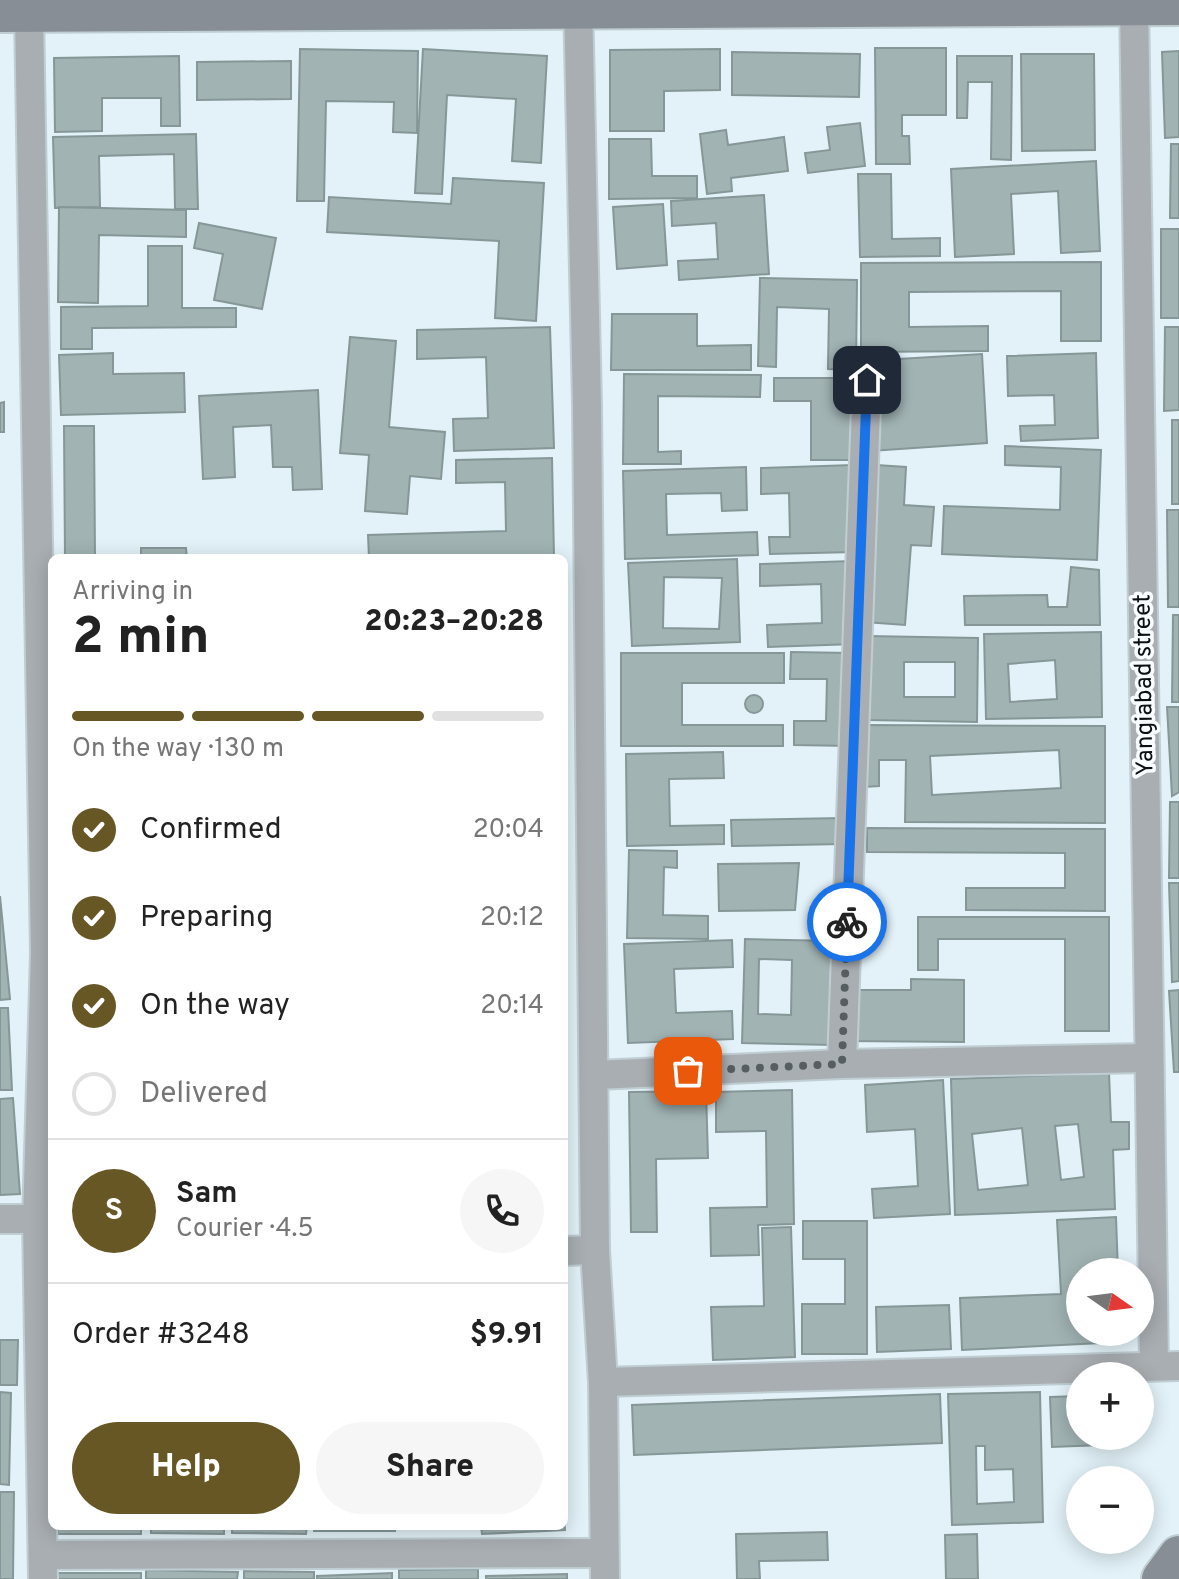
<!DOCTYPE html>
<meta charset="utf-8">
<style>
:root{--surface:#fff;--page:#f6f6f6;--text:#222;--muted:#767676;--line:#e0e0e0;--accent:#675725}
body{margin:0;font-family:Overpass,sans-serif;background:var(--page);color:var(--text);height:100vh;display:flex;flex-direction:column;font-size:30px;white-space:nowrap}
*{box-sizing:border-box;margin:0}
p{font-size:26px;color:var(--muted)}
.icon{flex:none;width:44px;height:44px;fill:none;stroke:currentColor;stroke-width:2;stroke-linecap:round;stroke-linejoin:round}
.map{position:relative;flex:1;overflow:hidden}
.sheet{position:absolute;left:48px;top:554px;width:520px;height:976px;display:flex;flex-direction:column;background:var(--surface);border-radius:12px;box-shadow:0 4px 20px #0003}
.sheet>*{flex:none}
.needle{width:52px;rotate:104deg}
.tools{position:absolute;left:1066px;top:1258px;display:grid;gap:16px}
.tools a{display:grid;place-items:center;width:88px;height:88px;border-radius:50%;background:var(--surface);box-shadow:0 4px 20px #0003;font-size:40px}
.pin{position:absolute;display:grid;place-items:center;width:68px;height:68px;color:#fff;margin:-34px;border-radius:16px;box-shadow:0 4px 12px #0006}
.courier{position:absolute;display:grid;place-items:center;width:80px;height:80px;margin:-40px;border:6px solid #1a73e8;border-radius:50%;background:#fff;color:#222;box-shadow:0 2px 10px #0007}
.overview em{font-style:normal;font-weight:800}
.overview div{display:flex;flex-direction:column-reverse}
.overview{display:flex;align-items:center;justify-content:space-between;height:136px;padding:0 24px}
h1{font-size:52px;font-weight:800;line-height:60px}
.bar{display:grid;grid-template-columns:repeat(4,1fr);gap:12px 8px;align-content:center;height:96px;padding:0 24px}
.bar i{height:10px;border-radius:6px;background:var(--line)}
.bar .active{background:var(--accent)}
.bar p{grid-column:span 4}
.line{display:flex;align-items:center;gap:20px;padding:0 24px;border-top:2px solid var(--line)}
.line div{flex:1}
.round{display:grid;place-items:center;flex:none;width:84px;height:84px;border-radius:42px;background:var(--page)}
ol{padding:0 24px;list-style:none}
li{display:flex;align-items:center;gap:24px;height:88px}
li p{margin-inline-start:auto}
li .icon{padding:8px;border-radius:50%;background:var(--accent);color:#fff;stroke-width:4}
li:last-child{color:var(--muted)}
li i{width:44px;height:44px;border:4px solid var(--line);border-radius:50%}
.cta{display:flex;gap:16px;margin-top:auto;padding:16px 24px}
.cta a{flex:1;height:92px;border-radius:48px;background:var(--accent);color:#fff;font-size:32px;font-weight:800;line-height:92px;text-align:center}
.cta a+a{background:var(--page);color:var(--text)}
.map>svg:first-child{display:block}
</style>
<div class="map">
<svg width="1179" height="1579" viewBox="0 0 1179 1579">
<rect width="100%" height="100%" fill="#e2f2f8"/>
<g fill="#a1b3b3" stroke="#869798" stroke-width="2" fill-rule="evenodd">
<path d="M875 48H946V115H902V136H909L910 164H876Z"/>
<path d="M300 49 418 51 417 133 393 132 394 102 326 101 324 201H297Z"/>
<path d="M423 49 547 56 541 163 512 161 516 99 447 95 442 194 415 193Z"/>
<path d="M720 49V90L664 91V131H610V50Z"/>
<path d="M1179 51V137L1165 138 1162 52Z"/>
<path d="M732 52 860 54 859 97 732 95Z"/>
<path d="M1021 54H1094L1095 150 1022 151Z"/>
<path d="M179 56 180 126H161V98H102V131L55 132 54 58Z"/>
<path d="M957 56H1012L1011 160 991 159 992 82H968L967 118H957Z"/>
<path d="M291 61V99L197 100V62Z"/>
<path d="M860 123 865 166 808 173 805 153 830 150 827 127Z"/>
<path d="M726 130 728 145 784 137 788 171 731 178 732 191 707 194 700 134Z"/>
<path d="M196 134 198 209H175L174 154 99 156 100 207 55 208 53 137Z"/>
<path d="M609 139H651L652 176H697V198L609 199Z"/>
<path d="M1171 144H1179V218H1170Z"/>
<path d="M1096 161 1100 251 1061 253 1058 191 1011 194 1014 254 955 257 951 169Z"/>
<path d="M858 174H891L892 239 940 238V256L860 257Z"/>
<path d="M453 178 544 183 536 321 495 318 499 241 327 232 329 197 451 204Z"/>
<path d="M764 195 769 274 679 280 678 261 718 259 716 223 672 226 671 201Z"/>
<path d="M663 204 667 265 617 269 613 207Z"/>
<path d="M59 207 186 210V237L99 235 98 303 58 302Z"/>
<path d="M199 223 276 238 262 309 214 300 223 254 194 248Z"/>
<rect x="1161" y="229" width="18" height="89"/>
<path d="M148 246H182V308H236V327L92 328V349H61V307L148 306Z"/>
<path d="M1101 262V341H1061V291L909 292V327L988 326V351L861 352V263Z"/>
<path d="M760 278 857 280 856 370 828 369 829 309 777 307 776 367 758 366Z"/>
<path d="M612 314H697V346L751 345V370H611Z"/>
<path d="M550 327 554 448 454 451 453 419 488 418 486 357 417 359V330Z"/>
<path d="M1165 327H1179V410L1164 411Z"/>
<path d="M350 337 396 341 389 427 445 432 441 479 410 476 407 514 365 511 369 455 340 453Z"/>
<path d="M113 353V374L184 373 185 412 61 415 59 355Z"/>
<path d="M1096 353 1098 438 1021 441 1020 426 1055 425 1054 395 1008 396 1007 356Z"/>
<path d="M982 354 987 443 871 451 865 361Z"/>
<path d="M624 374 761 375 760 397 658 396V452L681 451V464H623Z"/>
<path d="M774 378H859V460H811V401H774Z"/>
<path d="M318 390 322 489 293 490 292 467H273L271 425 233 427 235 477 203 479 199 396Z"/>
<path d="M4 402V432H0V403Z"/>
<rect x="1172" y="420" width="7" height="84"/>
<path d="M64 426H94L95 558H65Z"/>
<path d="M1005 446 1101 450 1097 560 942 554 944 506 1060 510 1061 467 1005 465Z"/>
<path d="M552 458 554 558H369L368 535 506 531 505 482 456 483V460Z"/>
<path d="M853 465 855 552 770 554 769 537H790L789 493 761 494V468Z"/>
<path d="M876 465 906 467 904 505 934 507 931 546 911 545 905 625 865 622Z"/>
<path d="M746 467 747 510 722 511 721 493 666 494 667 535 757 532 758 555 625 559 623 471Z"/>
<path d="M1167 510H1179V607H1168Z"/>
<path d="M141 548H186L187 558H141Z"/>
<path d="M737 559 740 642 632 646 628 563ZM664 577 722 578 719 629 663 628Z"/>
<path d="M852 561 855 644 768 647 767 625 822 623 821 584 760 586V564Z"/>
<path d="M1071 567 1099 570 1100 625H965L964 596 1047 595 1048 607H1067Z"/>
<path d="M1173 615H1179V702H1172Z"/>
<path d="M1101 632 1102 717 986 719 984 634ZM1055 660 1057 699 1010 702 1008 664Z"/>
<path d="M868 636 978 638 977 722 867 720ZM904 662H955V697H904Z"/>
<path d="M791 652 851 653 850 746 794 745V721H826L827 679H790Z"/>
<path d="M621 653H784V683H682V725H783V746H621Z"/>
<circle cx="754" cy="704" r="9"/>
<path d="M1167 707H1179V792L1172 796Z"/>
<path d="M864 725 1105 726V823L905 822 906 760H879V786L864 787ZM1059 750 1061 788 932 795 930 756Z"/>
<path d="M723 752 724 778 669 779 670 826 724 825V844L627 846 626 754Z"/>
<path d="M1170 802H1179V878H1169Z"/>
<path d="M842 818 843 844 732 846 731 820Z"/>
<path d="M867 828 1105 829V911L966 910V888H1065V853L867 852Z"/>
<path d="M629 850 677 851V868L664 867 663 915 708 916V939L627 938Z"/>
<path d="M799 863 795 910 719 911 718 864Z"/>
<path d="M1169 883H1179V981L1172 982Z"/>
<path d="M0 896 10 999 0 1000Z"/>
<path d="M918 917H1109V1031H1065V939H938V970H918Z"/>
<path d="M745 939 835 941 833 1045 742 1043ZM759 959 792 960 791 1015 758 1014Z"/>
<path d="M732 940 733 967 674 969 676 1013 732 1011 733 1039 628 1043 624 944Z"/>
<path d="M911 979 964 980V1042L845 1041 846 990H911Z"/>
<path d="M1179 990V1072H1174L1169 991Z"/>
<path d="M0 1008H8L12 1090H0Z"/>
<path d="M1109 1073 1111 1122H1129V1149L1113 1150 1115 1209 955 1215 951 1079ZM1078 1124 1084 1177 1061 1180 1055 1126ZM1022 1128 1028 1185 978 1190 972 1134Z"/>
<path d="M943 1080 950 1214 874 1218 872 1189 918 1186 915 1129 867 1132 865 1085Z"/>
<path d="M792 1090 794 1224 758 1225 759 1255 711 1256 710 1208 767 1207 766 1131 716 1132V1092Z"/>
<path d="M706 1091 708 1158 656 1159 657 1232H631L629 1092Z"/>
<path d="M13 1098 20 1194 0 1195V1099Z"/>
<path d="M1116 1217 1118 1272H1080V1332H1121V1342L962 1350 960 1298 1061 1294 1057 1220Z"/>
<path d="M803 1221H867V1354H802V1304H845V1259H803Z"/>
<path d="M791 1227 795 1357 713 1360 711 1307 764 1306 762 1228Z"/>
<path d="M949 1305 951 1349 877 1352 876 1307Z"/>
<path d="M0 1340H18L17 1385H0Z"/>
<path d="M0 1392 11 1393 9 1485 0 1484Z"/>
<path d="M1040 1392 1043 1522 952 1525 948 1394ZM976 1446H985V1470L1013 1469 1014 1502 977 1504Z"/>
<path d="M940 1394 942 1443 634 1455 632 1405Z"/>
<path d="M1080 1396V1436H1127L1128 1444 1052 1447 1050 1397Z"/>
<path d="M0 1492H14L13 1579H0Z"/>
<path d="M564 1512 565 1530 482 1534 481 1526H564Z"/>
<rect x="58" y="1526" width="83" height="8"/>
<path d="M151 1526H224V1534L151 1533Z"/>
<path d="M232 1526H307L306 1534 232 1533Z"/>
<rect x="314" y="1526" width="81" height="5"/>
<path d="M827 1532 828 1560 759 1561 760 1579H737L736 1534Z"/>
<path d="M977 1534 978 1579H946L945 1535Z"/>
<path d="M478 1569V1579H399V1570Z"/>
<path d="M146 1570 238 1572 237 1579H146Z"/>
<path d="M244 1571 314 1572V1579H244Z"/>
<rect x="56" y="1573" width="85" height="6"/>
<path d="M392 1573V1579H317V1576Z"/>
<path d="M567 1574V1579H486V1576Z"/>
</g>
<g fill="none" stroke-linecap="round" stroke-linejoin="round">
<g stroke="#bfced3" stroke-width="32">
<g id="street">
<path d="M578 0 587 405 595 1250 603 1382 605 1579"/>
<path d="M1134 0 1154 1365"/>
<path d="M29 12 45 953 37 1219 43 1579"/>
<path d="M842 1064 867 380"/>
<path d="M596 1075 842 1064 1148 1058"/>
<path d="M0 1219H37"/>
<path d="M564 1251 595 1250"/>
<path d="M603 1382 1179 1366"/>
<path d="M44 1555 604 1553"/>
</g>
</g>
<g stroke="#bfced3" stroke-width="44">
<g id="secondary">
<path d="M0 12 1179 5"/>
<path d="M1162 1579 1179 1556"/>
</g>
</g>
<use href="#street" stroke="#a9aeb3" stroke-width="28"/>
<use href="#secondary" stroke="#888e95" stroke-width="40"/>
</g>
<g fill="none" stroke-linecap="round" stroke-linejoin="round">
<path stroke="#565e62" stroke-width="8" stroke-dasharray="0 14.4" d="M688 1071 842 1064 847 922"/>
<path stroke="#1a73e8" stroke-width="10" d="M847 922 867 380"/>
</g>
<g text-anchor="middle" stroke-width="7" stroke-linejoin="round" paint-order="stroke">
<g font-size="24" fill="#0a0f12" stroke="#f9fcfe">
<text transform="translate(1143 685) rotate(-91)" y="8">Yangiabad street</text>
</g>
</g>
</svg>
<div class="tools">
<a><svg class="needle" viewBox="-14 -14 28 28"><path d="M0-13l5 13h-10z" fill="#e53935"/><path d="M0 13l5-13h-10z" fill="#767676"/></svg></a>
<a>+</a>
<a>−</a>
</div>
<div class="pin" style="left:688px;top:1071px;background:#ea580c"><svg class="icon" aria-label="bag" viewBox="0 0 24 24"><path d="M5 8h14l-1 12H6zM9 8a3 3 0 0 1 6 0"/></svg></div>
<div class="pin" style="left:867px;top:380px;background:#1f2937"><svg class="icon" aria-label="home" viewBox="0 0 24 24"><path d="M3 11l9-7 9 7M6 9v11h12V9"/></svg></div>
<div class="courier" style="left:847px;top:922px"><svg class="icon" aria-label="bike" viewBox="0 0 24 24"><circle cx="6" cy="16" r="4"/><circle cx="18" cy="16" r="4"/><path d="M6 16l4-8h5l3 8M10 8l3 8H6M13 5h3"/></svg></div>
<section class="sheet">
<div class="overview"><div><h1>2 min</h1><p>Arriving in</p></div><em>20:23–20:28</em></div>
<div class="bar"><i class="active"></i><i class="active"></i><i class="active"></i><i></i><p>On the way · 130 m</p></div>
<ol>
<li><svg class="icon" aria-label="check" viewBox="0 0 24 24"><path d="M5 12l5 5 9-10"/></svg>Confirmed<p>20:04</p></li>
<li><svg class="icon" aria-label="check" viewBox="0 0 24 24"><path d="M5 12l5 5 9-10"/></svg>Preparing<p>20:12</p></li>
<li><svg class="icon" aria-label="check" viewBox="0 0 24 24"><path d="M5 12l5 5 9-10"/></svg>On the way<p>20:14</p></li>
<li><i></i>Delivered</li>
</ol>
<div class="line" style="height:144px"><b class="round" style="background:var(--accent);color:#fff">S</b><div><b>Sam</b><p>Courier · 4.5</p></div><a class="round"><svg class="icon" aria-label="phone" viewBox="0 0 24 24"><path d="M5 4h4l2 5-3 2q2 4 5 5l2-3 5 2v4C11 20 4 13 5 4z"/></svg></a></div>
<div class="line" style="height:104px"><div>Order #3248</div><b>$9.91</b></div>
<div class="cta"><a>Help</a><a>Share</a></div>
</section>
</div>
